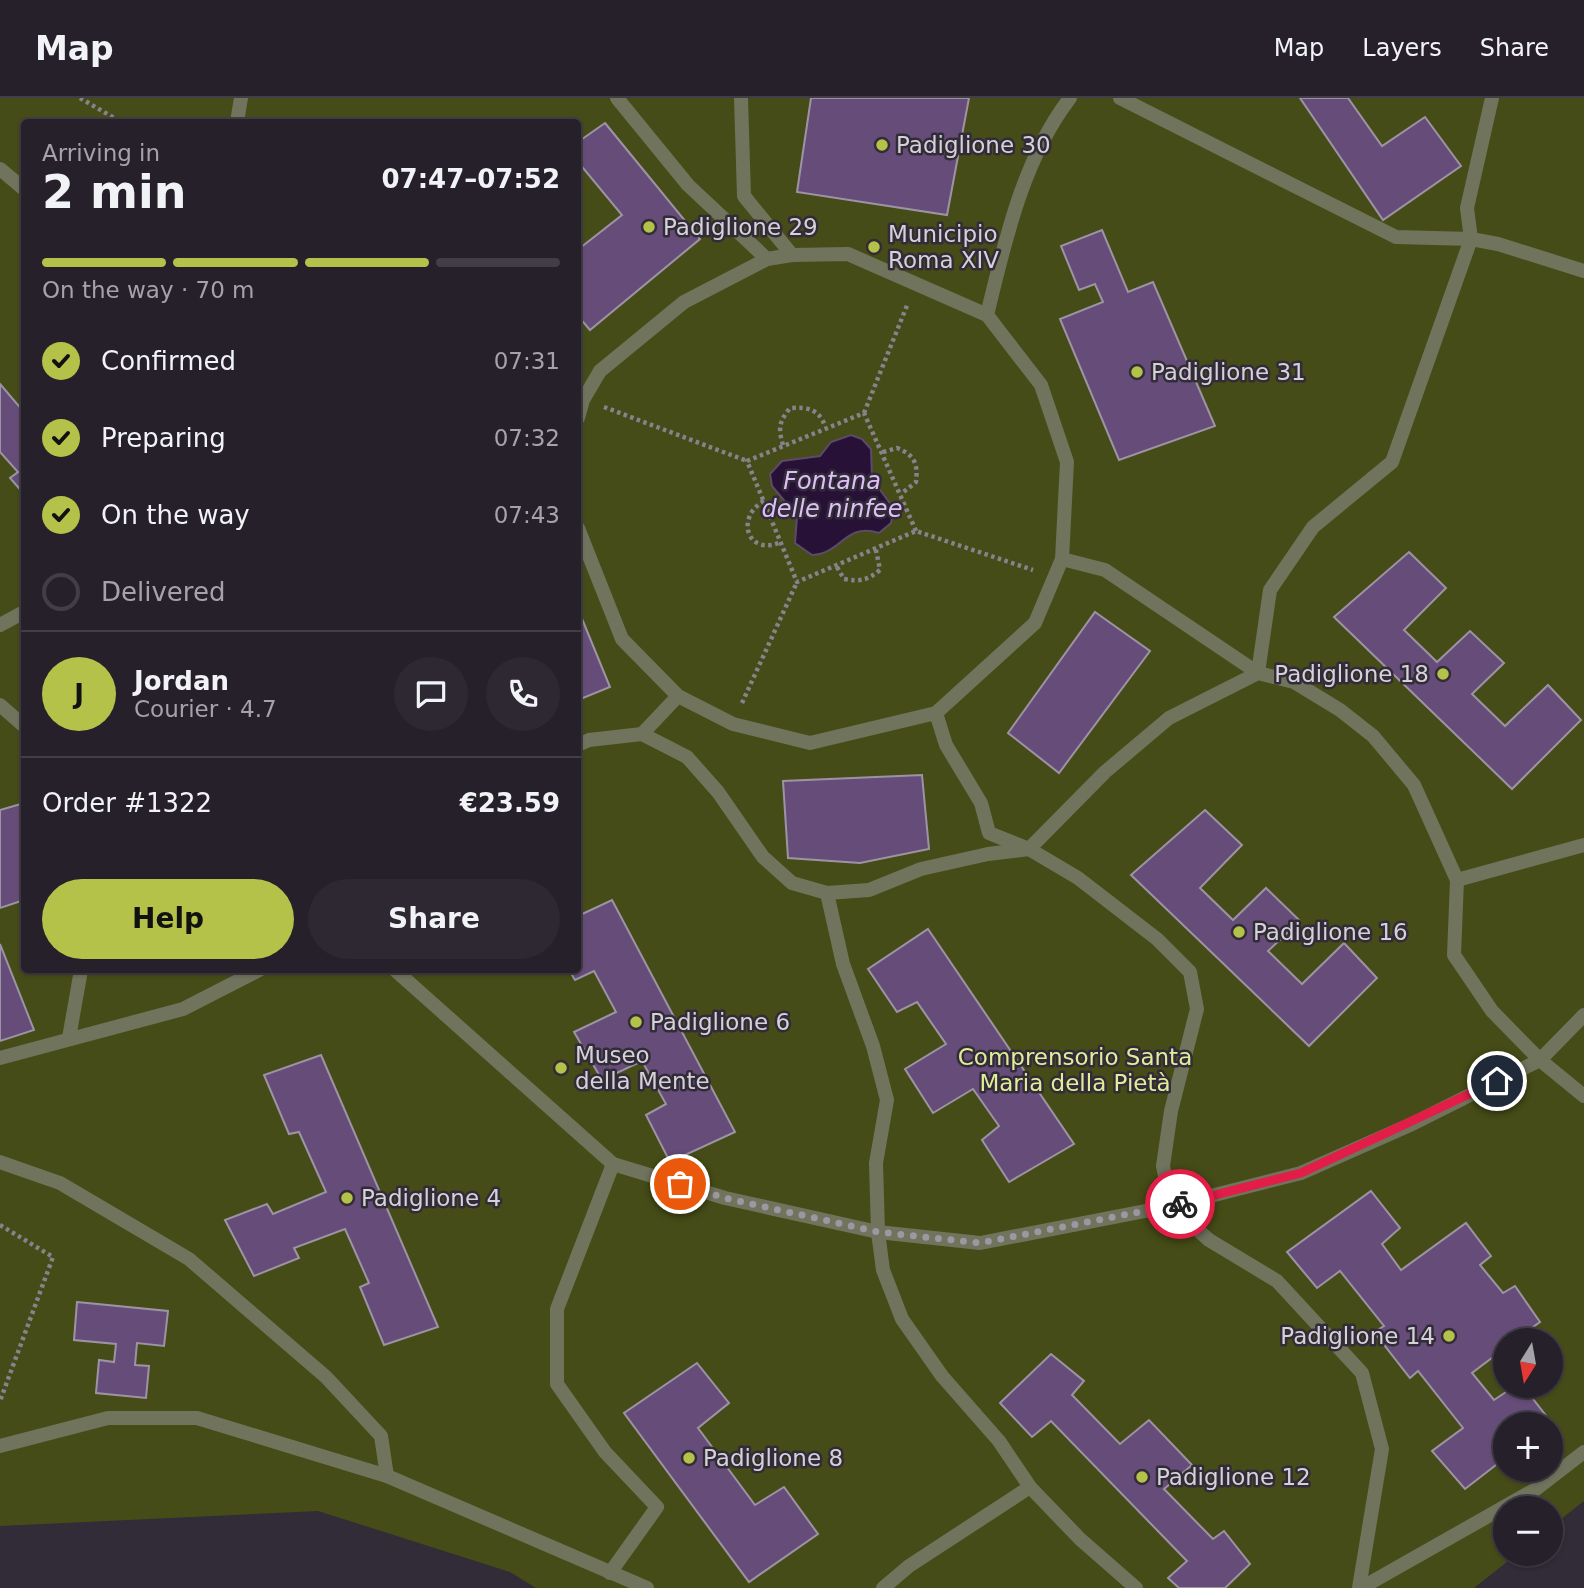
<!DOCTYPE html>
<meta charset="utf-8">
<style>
:root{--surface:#26202a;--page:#2e2832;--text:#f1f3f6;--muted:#a4a3a8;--line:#423e47;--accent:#b5c249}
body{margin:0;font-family:"DejaVu Sans",sans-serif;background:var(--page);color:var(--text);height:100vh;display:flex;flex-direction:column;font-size:26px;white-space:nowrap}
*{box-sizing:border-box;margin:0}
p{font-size:23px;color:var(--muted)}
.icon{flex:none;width:38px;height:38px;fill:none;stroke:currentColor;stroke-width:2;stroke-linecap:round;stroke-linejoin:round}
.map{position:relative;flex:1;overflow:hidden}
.drawer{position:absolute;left:21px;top:21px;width:560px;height:854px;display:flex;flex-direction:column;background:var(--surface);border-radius:7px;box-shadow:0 2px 5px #0004,0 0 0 2px var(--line)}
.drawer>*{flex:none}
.needle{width:46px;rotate:191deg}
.fabs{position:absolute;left:1493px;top:1230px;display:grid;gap:14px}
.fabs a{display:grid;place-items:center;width:70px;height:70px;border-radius:50%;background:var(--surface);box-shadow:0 2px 5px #0004,0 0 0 2px var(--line);font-size:35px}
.pin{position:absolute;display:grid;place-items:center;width:60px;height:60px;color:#fff;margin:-30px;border:4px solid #fff;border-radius:50%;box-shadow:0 2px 7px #0007}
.courier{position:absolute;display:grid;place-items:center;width:70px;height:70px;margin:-35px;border:5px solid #e11d48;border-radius:50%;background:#fff;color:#222;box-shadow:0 2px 9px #0007}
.headline em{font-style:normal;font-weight:700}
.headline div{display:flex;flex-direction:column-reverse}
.headline{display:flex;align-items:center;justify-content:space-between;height:119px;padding:0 21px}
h1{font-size:46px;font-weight:700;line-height:52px}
.bar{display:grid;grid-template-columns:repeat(4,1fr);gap:10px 7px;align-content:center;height:84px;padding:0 21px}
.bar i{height:9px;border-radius:5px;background:var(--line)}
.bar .current{background:var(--accent)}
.bar p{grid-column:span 4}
.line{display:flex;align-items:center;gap:18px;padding:0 21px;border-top:2px solid var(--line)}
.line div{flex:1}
.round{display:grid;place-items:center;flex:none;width:74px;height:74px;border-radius:37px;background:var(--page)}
ol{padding:0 21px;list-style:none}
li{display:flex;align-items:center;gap:21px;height:77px}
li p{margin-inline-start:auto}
li .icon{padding:7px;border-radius:50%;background:var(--accent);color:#111;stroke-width:4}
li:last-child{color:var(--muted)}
li i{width:38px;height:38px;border:4px solid var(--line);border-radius:50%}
.cta{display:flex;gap:14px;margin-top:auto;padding:14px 21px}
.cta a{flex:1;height:80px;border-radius:42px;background:var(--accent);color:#111;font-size:28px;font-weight:700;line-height:80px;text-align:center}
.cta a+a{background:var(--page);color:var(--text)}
header{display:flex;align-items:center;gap:42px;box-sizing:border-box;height:98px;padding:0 35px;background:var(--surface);border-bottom:2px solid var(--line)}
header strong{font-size:33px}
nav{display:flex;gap:38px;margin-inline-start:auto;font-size:24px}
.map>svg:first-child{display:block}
</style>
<header>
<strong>Map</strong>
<nav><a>Map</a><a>Layers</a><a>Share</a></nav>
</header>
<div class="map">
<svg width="1584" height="1490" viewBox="0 0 1584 1490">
<rect width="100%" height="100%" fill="#322b38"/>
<path fill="#464c17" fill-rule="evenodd" d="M0 0H1584V1403L1551 1429 1550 1410H1505V1456H1517L1474 1490H536L510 1474 318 1413 0 1428ZM24 24H578V872H24ZM1505 1242H1550V1288H1505ZM1505 1326H1550V1372H1505Z"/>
<path fill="#281137" stroke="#5c4b68" stroke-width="2" d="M851 337 862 341 871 351 872 381 894 411 891 425 879 435C845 424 842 456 812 457L795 445 797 418 772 388 770 376 782 363 820 358 831 344Z"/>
<g fill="#664d79" stroke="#9c94a4" stroke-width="2">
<path d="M811 0H969L947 117 797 94Z"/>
<path d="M1300 0H1348L1382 48 1425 19 1461 68 1383 122Z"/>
<path d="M605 25 700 141 590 232 578 218V146L580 150 622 117 578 64V44Z"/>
<path d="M1102 132 1128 194 1153 184 1215 328 1119 362 1060 221 1103 204 1095 186 1079 192 1061 148Z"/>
<path d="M0 286 24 314V396L10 380 18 374 0 354Z"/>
<path d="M1409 454 1446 490 1404 532 1437 564 1470 533 1504 565 1472 596 1505 628 1548 587 1581 622 1512 691 1334 519Z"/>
<path d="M578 511 610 589 578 602Z"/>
<path d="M1095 514 1150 553 1059 675 1008 635Z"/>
<path d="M922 677 929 751 860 765 788 760 783 683Z"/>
<path d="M24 705V802L0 810V712Z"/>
<path d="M1205 712 1242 747 1200 790 1233 822 1266 790 1300 823 1268 853 1302 886 1344 845 1377 880 1309 948 1131 777Z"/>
<path d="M612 802 735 1034 670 1064 646 1017 666 1006 642 963 602 982 574 934 616 914 594 873 575 882 569 872H578V818Z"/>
<path d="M928 831 1074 1046 1009 1084 982 1042 999 1028 973 991 933 1015 905 971 946 946 917 904 897 914 868 871Z"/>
<path d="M0 846 34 932 0 943Z"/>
<path d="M321 957 438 1229 384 1247 360 1189 369 1185 345 1131 294 1150 299 1160 254 1178 225 1122 267 1106 273 1116 326 1094 299 1034 289 1036 264 977Z"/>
<path d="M1371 1093 1400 1130 1382 1146 1401 1172 1466 1125 1491 1158 1480 1167 1503 1195 1515 1188 1540 1224 1515 1242H1505V1250L1472 1275 1494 1302 1515 1288H1523L1551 1324 1505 1326V1360L1465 1391 1432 1353 1463 1330 1418 1273 1410 1280 1374 1234 1384 1228 1340 1173 1317 1190 1287 1154Z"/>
<path d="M77 1204 168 1213 164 1248 137 1245 135 1267 149 1268 146 1300 96 1295 99 1262 114 1264 116 1246 74 1242Z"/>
<path d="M1051 1256 1084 1283 1072 1297 1120 1346 1149 1322 1192 1367 1164 1391 1213 1441 1224 1433 1250 1466 1225 1490H1179L1168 1480 1187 1463 1051 1323 1032 1339 1000 1305Z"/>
<path d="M697 1265 729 1305 698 1330 755 1407 784 1389 818 1436 749 1484 624 1315Z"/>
</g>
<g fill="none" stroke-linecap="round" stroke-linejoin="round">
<g stroke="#87828c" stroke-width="4.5" stroke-dasharray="3.5 3.5" stroke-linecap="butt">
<path d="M80 0 121 24"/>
<path d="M604 309 747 363"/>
<path d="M864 315 908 205"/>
<path d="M783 347C778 330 779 324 790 310 808 309 819 311 825 328"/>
<path d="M883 354 897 350C915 357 918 366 916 384L901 396"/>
<path d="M764 403C735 419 747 459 781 444"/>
<path d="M916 433 864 315 747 363 797 484 916 433 1033 472"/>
<path d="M837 469 844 481C860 484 868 482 880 472L876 452"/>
<path d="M742 605 797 484"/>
<path d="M0 1127 53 1159 0 1303"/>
</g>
<g stroke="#70745d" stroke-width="14">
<path d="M237 24 241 0"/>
<path d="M0 527 24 514"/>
<path d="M395 872 613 1066 725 1100 878 1134 980 1145 1171 1108 1301 1075 1412 1026 1540 962 1584 917"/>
<path d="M0 960 183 911 259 872"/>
<path d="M1540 962 1584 998"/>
</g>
<g stroke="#70745d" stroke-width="14">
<path d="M617 0 688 87 767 161"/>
<path d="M741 0 744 98 792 157"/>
<path d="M1120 0 1396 139 1471 141 1498 146 1584 173"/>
<path d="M0 71 24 91"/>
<path d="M987 217C1005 143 1023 61 1070 0"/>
<path d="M578 320 583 302 600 273 684 204 767 161 792 157 848 156 987 217 1041 287 1067 364 1062 461 1035 525 936 615 810 645 733 626 678 598 622 541 578 430"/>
<path d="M1062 461 1105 472 1258 575 1270 492 1313 429 1392 364 1471 141 1467 110 1492 0"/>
<path d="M0 607 24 628"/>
<path d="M936 615 946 647 981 705 989 735 1029 751 1078 780 1157 841 1190 874 1197 911 1171 1013 1163 1068 1171 1108 1209 1142 1277 1183 1362 1275 1382 1351 1359 1490"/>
<path d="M642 636 678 598"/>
<path d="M578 647 589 642 642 636 687 659 718 694 763 759 792 785 827 795 869 792 921 771 988 756 1029 751 1105 674 1169 620 1258 575 1294 584 1340 612 1373 638 1414 687 1457 782 1454 857 1492 913 1540 962"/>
<path d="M1457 782 1584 747"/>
<path d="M827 795 843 866 873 948 887 1002 876 1065 878 1134 883 1172 902 1221 942 1278 999 1343 1030 1389 1080 1441 1136 1490"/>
<path d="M69 940 81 872"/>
<path d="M0 1064 60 1085 189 1161 326 1279 381 1338 387 1378"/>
<path d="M0 1348 108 1320H197L387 1378 647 1490"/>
<path d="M610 1475 657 1409 605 1354 557 1286V1211L613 1066"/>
<path d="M883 1490 909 1468 1030 1389"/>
<path d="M1361 1490 1536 1391 1584 1354"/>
</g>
</g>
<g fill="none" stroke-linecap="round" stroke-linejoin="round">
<path stroke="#9c97a1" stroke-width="7" stroke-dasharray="0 12.6" d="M680 1086 725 1100 878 1134 980 1145 1180 1106"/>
<path stroke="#e11d48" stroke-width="9" d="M1180 1106 1301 1075 1497 983"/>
</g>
<g fill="#b5c249" stroke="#322b38" stroke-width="2.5">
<circle cx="882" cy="47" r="7"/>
<circle cx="649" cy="129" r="7"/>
<circle cx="874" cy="149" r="7"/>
<circle cx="1137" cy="274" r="7"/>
<circle cx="1443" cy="576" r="7"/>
<circle cx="1239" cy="834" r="7"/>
<circle cx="636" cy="924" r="7"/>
<circle cx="561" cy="970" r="7"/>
<circle cx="347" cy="1100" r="7"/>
<circle cx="1449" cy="1238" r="7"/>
<circle cx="689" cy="1360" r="7"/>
<circle cx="1142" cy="1379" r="7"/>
</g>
<g text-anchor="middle" stroke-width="5" stroke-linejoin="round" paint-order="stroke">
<g font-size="23" fill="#d5d1d9" stroke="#322b38" text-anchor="start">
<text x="896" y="55">Padiglione 30</text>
<text x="663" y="137">Padiglione 29</text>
<text x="888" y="144">Municipio<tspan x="888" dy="26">Roma XIV</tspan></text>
<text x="1151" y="282">Padiglione 31</text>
<text x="1429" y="584" text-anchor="end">Padiglione 18</text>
<text x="1253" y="842">Padiglione 16</text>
<text x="650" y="932">Padiglione 6</text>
<text x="575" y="965">Museo<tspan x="575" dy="26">della Mente</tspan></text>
<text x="361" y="1108">Padiglione 4</text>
<text x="1435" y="1246" text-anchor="end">Padiglione 14</text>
<text x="703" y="1368">Padiglione 8</text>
<text x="1156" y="1387">Padiglione 12</text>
</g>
<g font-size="23" fill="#e1ec9a" stroke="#322b38">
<text x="1075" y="967">Comprensorio Santa<tspan x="1075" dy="26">Maria della Pietà</tspan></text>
</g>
<g font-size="24" font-style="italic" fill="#dfbff8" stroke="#322b38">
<text x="832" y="391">Fontana<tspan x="832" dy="28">delle ninfee</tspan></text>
</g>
</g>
</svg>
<div class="fabs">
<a><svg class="needle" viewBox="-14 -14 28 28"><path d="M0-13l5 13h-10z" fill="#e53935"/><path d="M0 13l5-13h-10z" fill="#a4a3a8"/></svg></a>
<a>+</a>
<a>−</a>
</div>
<div class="pin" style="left:680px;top:1086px;background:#ea580c"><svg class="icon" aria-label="bag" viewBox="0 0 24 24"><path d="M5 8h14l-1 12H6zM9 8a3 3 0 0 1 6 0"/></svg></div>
<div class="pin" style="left:1497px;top:983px;background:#1f2937"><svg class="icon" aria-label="home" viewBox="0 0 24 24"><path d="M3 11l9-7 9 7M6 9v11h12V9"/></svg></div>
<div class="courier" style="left:1180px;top:1106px"><svg class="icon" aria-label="bike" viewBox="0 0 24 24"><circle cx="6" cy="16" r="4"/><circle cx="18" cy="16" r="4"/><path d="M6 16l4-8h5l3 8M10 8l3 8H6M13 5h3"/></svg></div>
<section class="drawer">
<div class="headline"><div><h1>2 min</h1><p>Arriving in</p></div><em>07:47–07:52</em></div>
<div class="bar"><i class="current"></i><i class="current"></i><i class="current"></i><i></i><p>On the way · 70 m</p></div>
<ol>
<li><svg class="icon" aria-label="check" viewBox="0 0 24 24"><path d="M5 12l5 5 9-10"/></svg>Confirmed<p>07:31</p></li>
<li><svg class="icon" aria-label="check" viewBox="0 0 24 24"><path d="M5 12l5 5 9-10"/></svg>Preparing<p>07:32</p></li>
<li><svg class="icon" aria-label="check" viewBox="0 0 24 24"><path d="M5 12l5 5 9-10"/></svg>On the way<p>07:43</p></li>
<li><i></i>Delivered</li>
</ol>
<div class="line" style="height:126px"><b class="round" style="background:var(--accent);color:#111">J</b><div><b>Jordan</b><p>Courier · 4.7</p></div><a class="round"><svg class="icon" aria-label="chat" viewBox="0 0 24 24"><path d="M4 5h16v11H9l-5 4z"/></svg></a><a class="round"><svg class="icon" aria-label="phone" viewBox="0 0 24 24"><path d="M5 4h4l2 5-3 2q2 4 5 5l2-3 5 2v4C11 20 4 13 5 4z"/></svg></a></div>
<div class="line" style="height:91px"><div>Order #1322</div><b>€23.59</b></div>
<div class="cta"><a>Help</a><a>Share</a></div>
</section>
</div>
